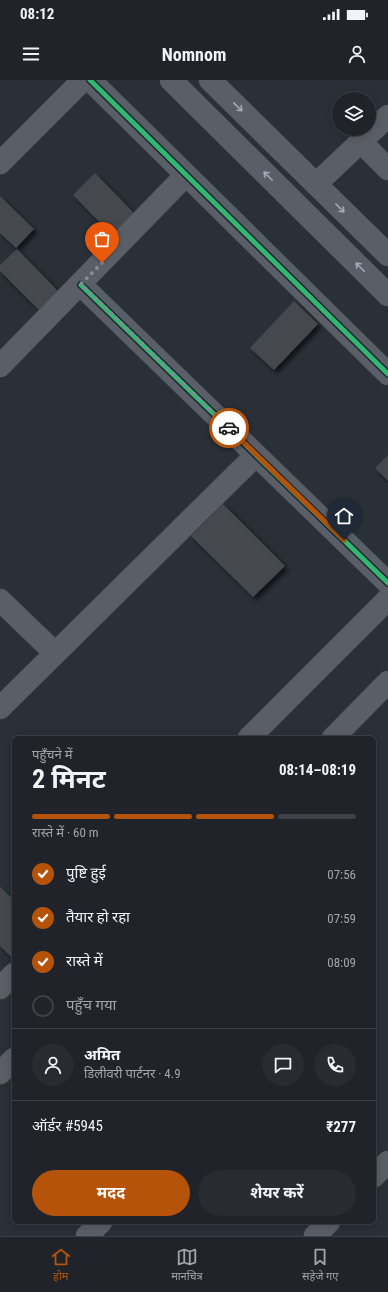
<!DOCTYPE html>
<html lang="hi">
<meta charset="utf-8">
<style>
:root{--surface:#20242a;--page:#282c32;--text:#f1f3f6;--muted:#a2a4a8;--line:#3d4147;--accent:#b45309}
body{margin:0;font-family:"Roboto Condensed","Noto Sans Devanagari",sans-serif;background:var(--page);color:var(--text);height:100vh;display:flex;flex-direction:column;font-size:15px;white-space:nowrap}
*{box-sizing:border-box;margin:0}
p{font-size:13px;color:var(--muted)}
.icon{flex:none;width:22px;height:22px;fill:none;stroke:currentColor;stroke-width:2;stroke-linecap:round;stroke-linejoin:round}
.map{position:relative;flex:1;overflow:hidden}
.panel{position:absolute;left:12px;top:656px;width:364px;height:488px;display:flex;flex-direction:column;background:var(--surface);border-radius:6px;box-shadow:0 2px 10px #0003,0 0 0 1px var(--line)}
.panel>*{flex:none}
.buttons{position:absolute;left:332px;top:12px;display:grid;gap:8px}
.buttons a{display:grid;place-items:center;width:44px;height:44px;border-radius:50%;background:var(--surface);box-shadow:0 2px 10px #0003,0 0 0 1px var(--line);font-size:20px}
.pin{position:absolute;display:grid;place-items:center;width:34px;height:34px;color:#fff;margin:-41px -17px;border-radius:50% 50% 50% 0;rotate:-45deg;box-shadow:0 0 4px #0007}
.pin .icon{rotate:45deg}
.courier{position:absolute;display:grid;place-items:center;width:40px;height:40px;margin:-20px;border:3px solid #b45309;border-radius:50%;background:#fff;color:#222;box-shadow:0 1px 5px #0007}
.head em{font-style:normal;font-weight:700}
.head div{display:flex;flex-direction:column-reverse}
.head{display:flex;align-items:center;justify-content:space-between;height:68px;padding:0 20px}
h1{font-size:26px;font-weight:700;line-height:30px}
.bar{display:grid;grid-template-columns:repeat(4,1fr);gap:6px 4px;align-content:center;height:48px;padding:0 20px}
.bar i{height:5px;border-radius:3px;background:var(--line)}
.bar .selected{background:var(--accent)}
.bar p{grid-column:span 4}
.line{display:flex;align-items:center;gap:10px;padding:0 20px;border-top:1px solid var(--line)}
.line div{flex:1}
.round{display:grid;place-items:center;flex:none;width:42px;height:42px;border-radius:21px;background:var(--page)}
ol{padding:0 20px;list-style:none}
li{display:flex;align-items:center;gap:12px;height:44px}
li p{margin-inline-start:auto}
li .icon{padding:4px;border-radius:50%;background:var(--accent);color:#fff;stroke-width:4}
li:last-child{color:var(--muted)}
li i{width:22px;height:22px;border:2px solid var(--line);border-radius:50%}
.action{display:flex;gap:8px;margin-top:auto;padding:8px 20px}
.action a{flex:1;height:46px;border-radius:24px;background:var(--accent);color:#fff;font-size:16px;font-weight:700;line-height:46px;text-align:center}
.action a+a{background:var(--page);color:var(--text)}
.status{display:flex;justify-content:space-between;align-items:center;height:28px;padding:0 20px;background:var(--surface);direction:ltr}
.status svg{height:11px;fill:currentColor}
header{display:flex;justify-content:space-between;align-items:center;height:52px;padding:0 20px;background:var(--surface);font-size:18px;font-weight:700}
.tabs{display:flex;justify-content:space-around;align-items:center;height:56px;border-top:1px solid var(--line);background:var(--surface);font-size:11px;color:var(--muted)}
.tabs a{display:grid;justify-items:center;gap:2px}
.tabs .selected{color:var(--accent)}
.map>svg:first-child{display:block}
</style>
<div class="status"><b>08:12</b><svg viewBox="0 0 49 12"><path d="M0 12V9h3v3zM5 12V6h3v6zM10 12V3h3v9zM15 12V0h3v12zM26 1h20v11H26zM47 4h2v5h-2z"/></svg></div>
<header><svg class="icon" aria-label="menu" viewBox="0 0 24 24"><path d="M4 6h16M4 12h16M4 18h16"/></svg>Nomnom<svg class="icon" aria-label="person" viewBox="0 0 24 24"><circle cx="12" cy="8" r="4"/><path d="M4 21q1-7 8-7t8 7"/></svg></header>
<div class="map">
<svg width="388" height="1156" viewBox="0 0 388 1156">
<defs>
<filter id="shadow"><feDropShadow dx="3.5" dy="3.5" stdDeviation="2" flood-color="#0009"/></filter>
</defs>
<rect width="100%" height="100%" fill="#2a3038"/>
<g fill="#444950" filter="url(#shadow)">
<path d="M95 93 137 136 114 157 73 115Z"/>
<path d="M0 116 34 149 16 168 0 153Z"/>
<path d="M17 169 61 214 42 233 0 191V185Z"/>
<path d="M294 221 318 244 274 290 250 268Z"/>
<path d="M388 375V401L375 388Z"/>
<path d="M223 424 285 486 253 517 191 456Z"/>
<path d="M0 807 14 820 13 879 0 866Z"/>
</g>
<g fill="none" stroke-linecap="round" stroke-linejoin="round">
<g stroke="#484c53" stroke-width="23">
<g id="minor">
<path d="M90 0 388 294"/>
<path d="M361 62 388 89"/>
<path d="M0 83 83 0"/>
<path d="M316 104 388 36"/>
<path d="M81 205 388 503"/>
<path d="M0 286 186 95"/>
<path d="M0 520 55 573"/>
<path d="M0 628 256 375"/>
<path d="M249 658 388 519"/>
<path d="M0 908 14 894"/>
<path d="M374 1096 388 1082"/>
<path d="M87 1156 101 1142"/>
<path d="M315 1156 329 1142"/>
</g>
</g>
<g stroke="#484c53" stroke-width="23">
<g id="tertiary">
<path d="M171 0 388 215"/>
<path d="M210 0 388 175"/>
<path d="M333 658 388 602"/>
<path d="M0 993 14 979"/>
</g>
</g>
<use href="#minor" stroke="#5a5e66" stroke-width="22"/>
<use href="#tertiary" stroke="#5a5e66" stroke-width="22"/>
<g stroke="#1d2633" stroke-width="8">
<g id="cycleway">
<path d="M90 0 388 294"/>
<path d="M81 205 388 503"/>
</g>
</g>
<use href="#cycleway" stroke="#33b770" stroke-width="5"/>
</g>
<defs><path id="oneway-shaft" d="M-6 0H5M1.5-3L5.5 0L1.5 3" fill="none" stroke-width="1.6" stroke-linecap="round" stroke-linejoin="round"/></defs>
<g stroke="#a2a9b5">
<use href="#oneway-shaft" transform="translate(238 27) rotate(44)"/>
<use href="#oneway-shaft" transform="translate(268 96) rotate(-135)"/>
<use href="#oneway-shaft" transform="translate(340 128) rotate(45)"/>
<use href="#oneway-shaft" transform="translate(360 187) rotate(-135)"/>
</g>
<g fill="none" stroke-linecap="round" stroke-linejoin="round">
<path stroke="#848b96" stroke-width="4" stroke-dasharray="0 7.2" d="M102 183 81 204 229 348"/>
<path stroke="#b45309" stroke-width="5" d="M229 348 344 460"/>
</g>
</svg>
<div class="buttons">
<a><svg class="icon" aria-label="layers" viewBox="0 0 24 24"><path d="M12 4l9 5-9 5-9-5zM3 14l9 5 9-5"/></svg></a>
</div>
<div class="pin" style="left:102px;top:183px;background:#ea580c"><svg class="icon" aria-label="bag" viewBox="0 0 24 24"><path d="M5 8h14l-1 12H6zM9 8a3 3 0 0 1 6 0"/></svg></div>
<div class="pin" style="left:344px;top:460px;background:#1f2937"><svg class="icon" aria-label="home" viewBox="0 0 24 24"><path d="M3 11l9-7 9 7M6 9v11h12V9"/></svg></div>
<div class="courier" style="left:229px;top:348px"><svg class="icon" aria-label="car" viewBox="0 0 24 24"><path d="M5 17H2v-5l4-1 3-4h7l3 4 3 1v5h-3M9 17h6M6 11h13"/><circle cx="7" cy="17" r="2"/><circle cx="17" cy="17" r="2"/></svg></div>
<section class="panel">
<div class="head"><div><h1>2 मिनट</h1><p>पहुँचने में</p></div><em>08:14–08:19</em></div>
<div class="bar"><i class="selected"></i><i class="selected"></i><i class="selected"></i><i></i><p>रास्ते में · 60 m</p></div>
<ol>
<li><svg class="icon" aria-label="check" viewBox="0 0 24 24"><path d="M5 12l5 5 9-10"/></svg>पुष्टि हुई<p>07:56</p></li>
<li><svg class="icon" aria-label="check" viewBox="0 0 24 24"><path d="M5 12l5 5 9-10"/></svg>तैयार हो रहा<p>07:59</p></li>
<li><svg class="icon" aria-label="check" viewBox="0 0 24 24"><path d="M5 12l5 5 9-10"/></svg>रास्ते में<p>08:09</p></li>
<li><i></i>पहुँच गया</li>
</ol>
<div class="line" style="height:72px"><a class="round"><svg class="icon" aria-label="person" viewBox="0 0 24 24"><circle cx="12" cy="8" r="4"/><path d="M4 21q1-7 8-7t8 7"/></svg></a><div><b>अमित</b><p>डिलीवरी पार्टनर · 4.9</p></div><a class="round"><svg class="icon" aria-label="chat" viewBox="0 0 24 24"><path d="M4 5h16v11H9l-5 4z"/></svg></a><a class="round"><svg class="icon" aria-label="phone" viewBox="0 0 24 24"><path d="M5 4h4l2 5-3 2q2 4 5 5l2-3 5 2v4C11 20 4 13 5 4z"/></svg></a></div>
<div class="line" style="height:52px"><div>ऑर्डर #5945</div><b>₹277</b></div>
<div class="action"><a>मदद</a><a>शेयर करें</a></div>
</section>
</div>
<nav class="tabs">
<a class="selected"><svg class="icon" aria-label="home" viewBox="0 0 24 24"><path d="M3 11l9-7 9 7M6 9v11h12V9"/></svg>होम</a>
<a><svg class="icon" aria-label="map" viewBox="0 0 24 24"><path d="M3 6l6-2 6 2 6-2v14l-6 2-6-2-6 2zM9 4v14M15 6v14"/></svg>मानचित्र</a>
<a><svg class="icon" aria-label="saved" viewBox="0 0 24 24"><path d="M7 4h10v16l-5-4-5 4z"/></svg>सहेजे गए</a>
</nav>
